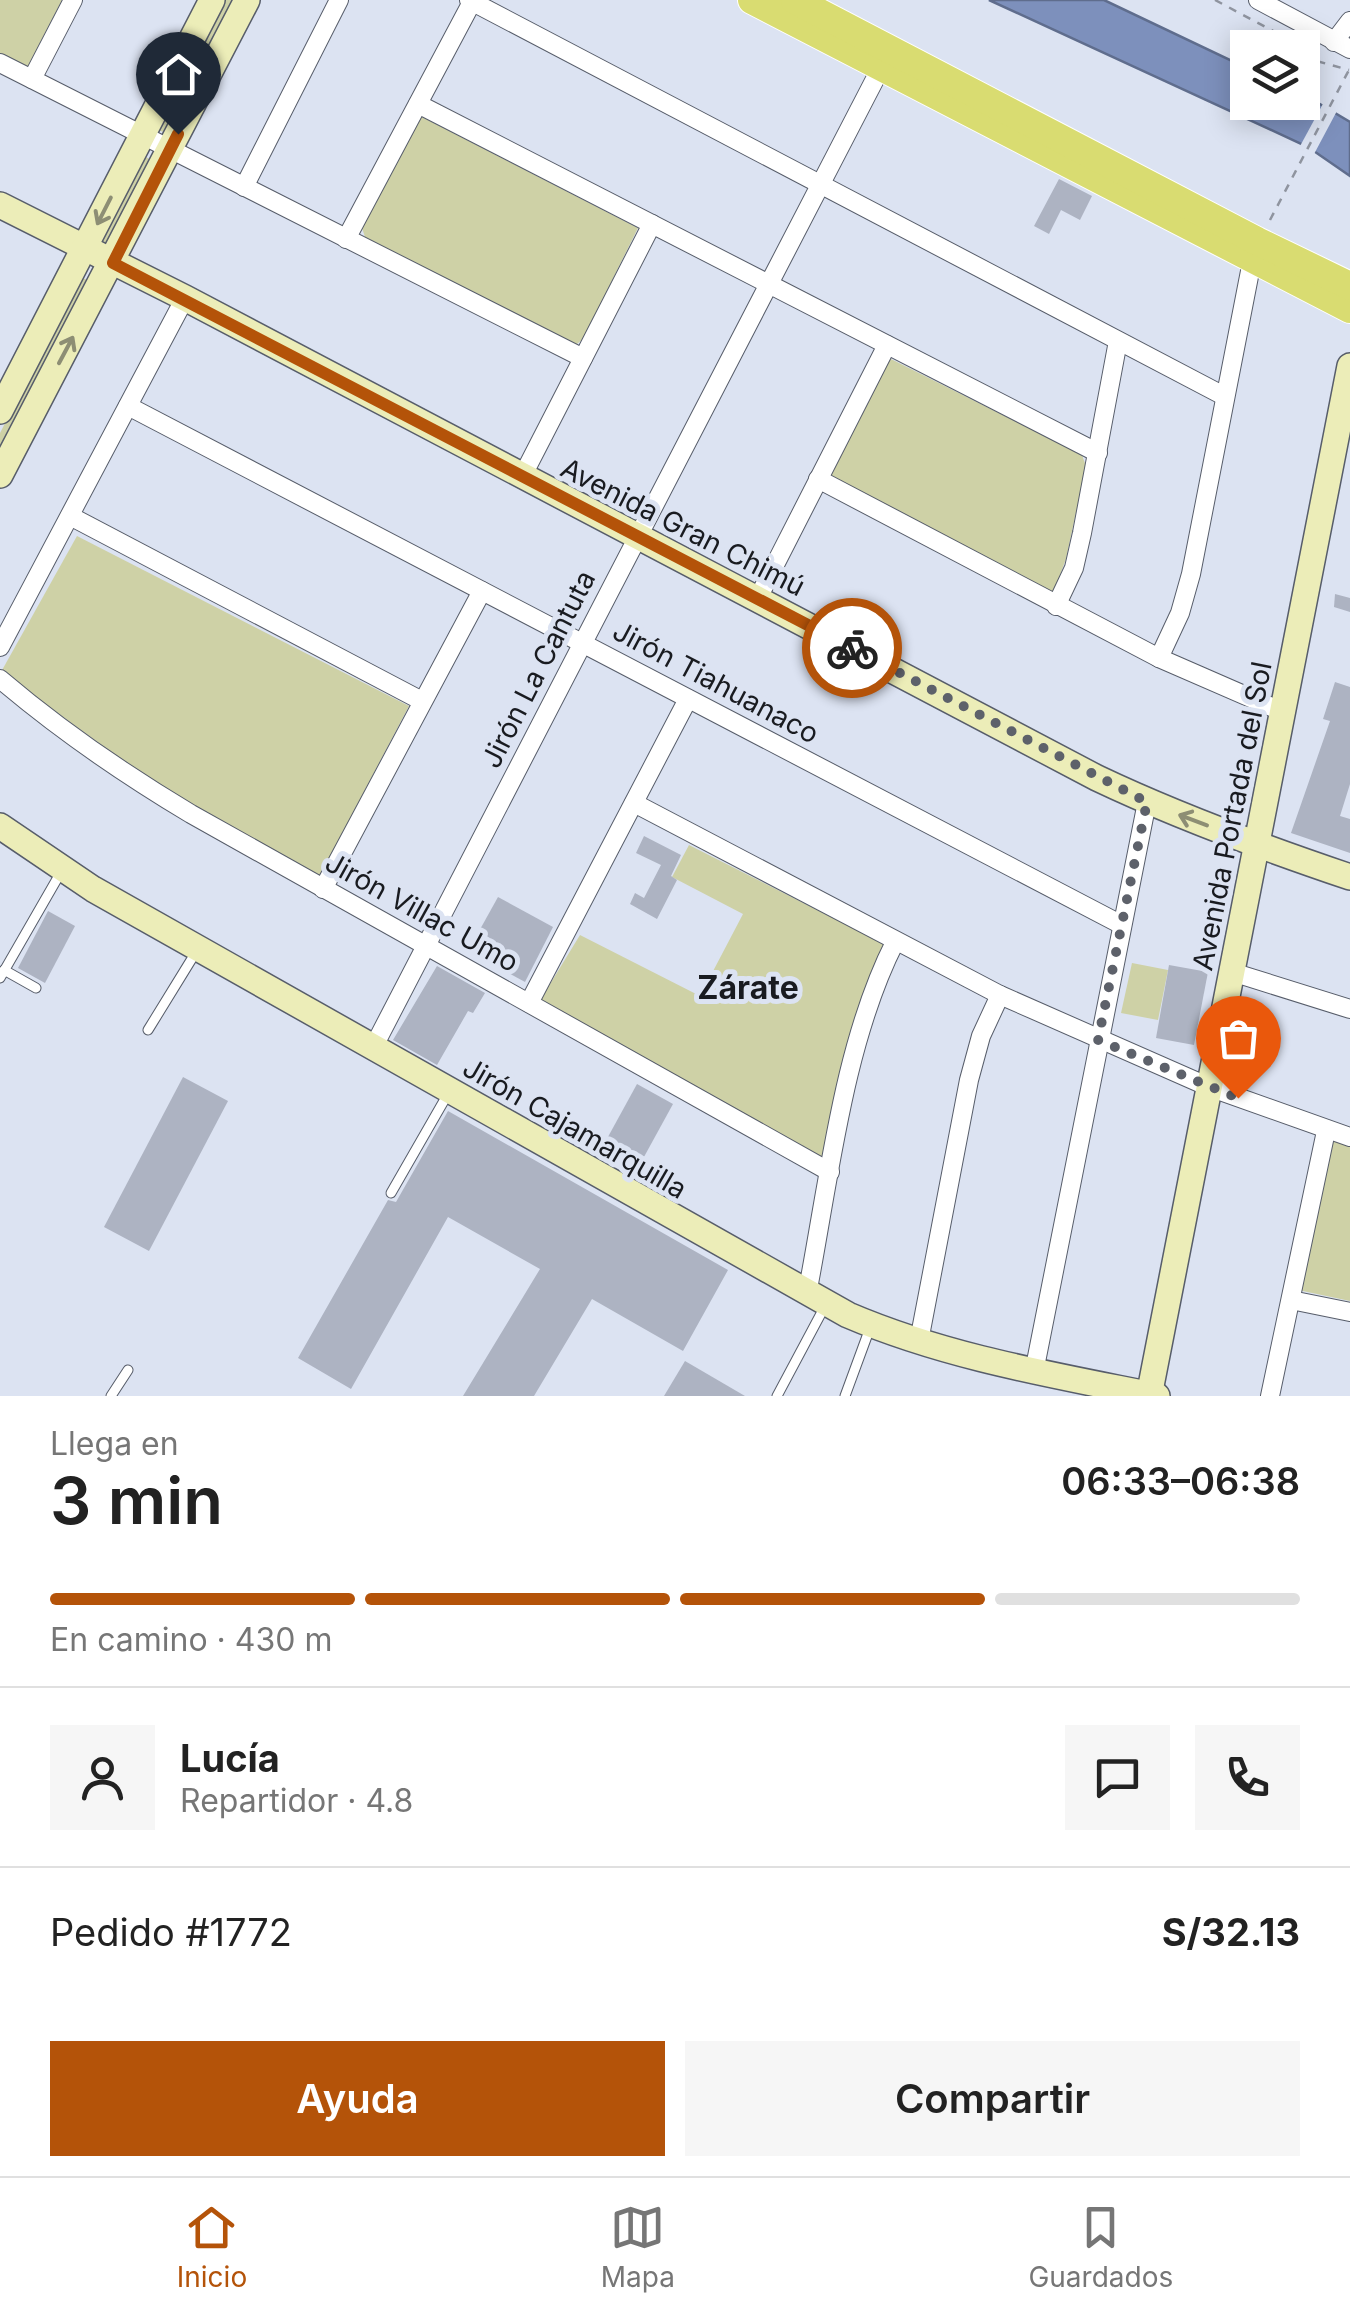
<!DOCTYPE html>
<html lang="es">
<meta charset="utf-8">
<style>
:root{--surface:#fff;--page:#f6f6f6;--text:#222;--muted:#767676;--line:#e0e0e0;--accent:#b45309}
body{margin:0;font-family:Inter,sans-serif;background:var(--page);color:var(--text);height:100vh;display:flex;flex-direction:column;font-size:38px;white-space:nowrap}
*{box-sizing:border-box;margin:0}
p{font-size:32px;color:var(--muted)}
.icon{flex:none;width:55px;height:55px;fill:none;stroke:currentColor;stroke-width:2;stroke-linecap:round;stroke-linejoin:round}
.map{position:relative;height:1396px;overflow:hidden}
.sheet{display:flex;flex-direction:column;background:var(--surface);flex:1}
.sheet>*{flex:none}
.tools{position:absolute;left:1230px;top:30px;display:grid;gap:20px}
.tools a{display:grid;place-items:center;width:90px;height:90px;border-radius:0px;background:var(--surface);box-shadow:0 5px 25px #0003;font-size:50px}
.pin{position:absolute;display:grid;place-items:center;width:85px;height:85px;color:#fff;margin:-102px -42px;border-radius:50% 50% 50% 0;rotate:-45deg;box-shadow:0 0 10px #0007}
.pin .icon{rotate:45deg}
.courier{position:absolute;display:grid;place-items:center;width:100px;height:100px;margin:-50px;border:8px solid #b45309;border-radius:50%;background:#fff;color:#222;box-shadow:0 2px 12px #0007}
.summary em{font-style:normal;font-weight:600}
.summary div{display:flex;flex-direction:column-reverse}
.summary{display:flex;align-items:center;justify-content:space-between;height:170px;padding:0 50px}
h1{font-size:65px;font-weight:600;line-height:75px}
.bar{display:grid;grid-template-columns:repeat(4,1fr);gap:15px 10px;align-content:center;height:120px;padding:0 50px}
.bar i{height:12px;border-radius:8px;background:var(--line)}
.bar .selected{background:var(--accent)}
.bar p{grid-column:span 4}
.line{display:flex;align-items:center;gap:25px;padding:0 50px;border-top:2px solid var(--line)}
.line div{flex:1}
.round{display:grid;place-items:center;flex:none;width:105px;height:105px;border-radius:0px;background:var(--page)}
.action{display:flex;gap:20px;margin-top:auto;padding:20px 50px}
.action a{flex:1;height:115px;border-radius:0px;background:var(--accent);color:#fff;font-size:40px;font-weight:600;line-height:115px;text-align:center}
.action a+a{background:var(--page);color:var(--text)}
.tab-bar{display:flex;justify-content:space-around;align-items:center;height:140px;border-top:2px solid var(--line);background:var(--surface);font-size:28px;color:var(--muted)}
.tab-bar a{display:grid;justify-items:center;gap:5px}
.tab-bar .selected{color:var(--accent)}
.map>svg:first-child{display:block}
</style>
<div class="map">
<svg width="1350" height="1396" viewBox="0 0 1350 1396">
<rect width="100%" height="100%" fill="#dce3f2"/>
<g fill="#ced1a6">
<path d="M0 0H62L27 68 0 55Z"/>
<path d="M225 0H235L166 133 158 130Z"/>
<path d="M422 117 638 228 583 339 577 344H569L365 237 361 225 417 121Z"/>
<path d="M144 156 153 161 106 250 99 246Z"/>
<path d="M81 277 91 282 0 454V433Z"/>
<path d="M889 358 1082 455 1086 466 1066 559 1054 591 1049 592 834 480 829 474Z"/>
<path d="M77 536 409 706 320 876 151 781 1 672Z"/>
<path d="M689 845 884 944 858 1009 825 1162 539 1002 580 935 700 996 743 914 672 877Z"/>
<path d="M1132 963 1168 970 1158 1020 1121 1013Z"/>
<path d="M1331 1137 1350 1142V1301L1298 1290Z"/>
</g>
<path fill="#7d90bc" stroke="#5f6d8d" stroke-width="2.5" d="M989 0H1104L1247 68 1248 102H1302L1303 94 1350 122V176L1308 147Z"/>
<path fill="#dce3f2" d="M1325 100 1338 109 1313 156 1299 148Z"/>
<g fill="#adb3c2">
<path d="M1059 179 1092 196 1080 220 1061 210 1049 234 1034 226Z"/>
<path d="M1335 594 1350 598V612L1334 607Z"/>
<path d="M1335 682 1350 687V784L1340 816 1350 819V853L1291 833 1330 721 1323 719Z"/>
<path d="M644 836 681 855 671 876 677 880 657 919 630 904 635 893 644 898 661 865 636 853Z"/>
<path d="M498 897 553 927 525 982 468 951Z"/>
<path d="M48 911 75 926 45 983 18 968Z"/>
<path d="M1169 965 1208 972 1194 1045 1156 1038Z"/>
<path d="M437 966 485 993 473 1013 468 1011 437 1065 393 1040Z"/>
<path d="M183 1077 228 1101 149 1251 104 1227Z"/>
<path d="M637 1084 673 1104 639 1166 603 1146Z"/>
<path d="M448 1111 728 1270 683 1351 592 1299 534 1396H463L540 1269 448 1217 351 1389 298 1358 388 1200 396 1202Z"/>
<path d="M685 1361 745 1396H664Z"/>
</g>
<g fill="none" stroke-linecap="round" stroke-linejoin="round">
<g stroke="#575d6a" stroke-width="11">
<g id="lane">
<path d="M4 970 36 988"/>
<path d="M0 978 61 872"/>
<path d="M148 1030 196 952"/>
<path d="M391 1193 449 1092"/>
<path d="M111 1396 128 1370"/>
<path d="M777 1396 825 1306"/>
<path d="M845 1396 870 1328"/>
</g>
</g>
<g stroke="#575d6a" stroke-width="20">
<g id="street">
<path d="M469 0 1224 396"/>
<path d="M1258 0 1350 49"/>
<path d="M1334 42 1350 21"/>
<path d="M0 63 583 358"/>
<path d="M32 79 73 0"/>
<path d="M418 104 1098 453"/>
<path d="M244 187 339 0"/>
<path d="M346 239 472 2"/>
<path d="M128 406 1120 924"/>
<path d="M522 477 652 224"/>
<path d="M818 479 1159 658 1283 712"/>
<path d="M70 516 422 701"/>
<path d="M758 598 887 345"/>
<path d="M1056 606 1074 568 1082 533 1118 341"/>
<path d="M0 647 185 298"/>
<path d="M1159 658 1180 613 1191 574 1252 261"/>
<path d="M0 679C60 730 124 774 191 814L830 1172"/>
<path d="M634 803 1000 995 1209 1087 1350 1137"/>
<path d="M323 889 482 591"/>
<path d="M1232 972 1350 1009"/>
<path d="M529 1003 688 699"/>
<path d="M373 1048 886 58"/>
<path d="M807 1294C829 1181 843 1044 895 942"/>
<path d="M1291 1300 1350 1312"/>
<path d="M919 1341 969 1080 981 1036 1000 995"/>
<path d="M1034 1372 1147 802"/>
<path d="M1270 1396 1326 1131"/>
</g>
</g>
<g stroke="#575d6a" stroke-width="28">
<g id="secondary">
<path d="M0 205 185 298 1097 778C1179 817 1264 848 1350 877"/>
<path d="M0 411 212 0"/>
<path d="M0 475 247 0"/>
<path d="M0 826 93 889 848 1315C946 1357 1053 1375 1157 1396"/>
<path d="M1149 1396 1350 366"/>
</g>
</g>
<g stroke="#fff" stroke-width="30">
<g id="primary">
<path d="M752 0 1350 309"/>
<path d="M795 0 1257 241 1350 286"/>
</g>
</g>
<g stroke="#8f949f" stroke-width="2.5" stroke-dasharray="8 8" stroke-linecap="butt">
<path d="M1215 0 1277 33 1292 48"/>
<path d="M1302 57 1349 70"/>
<path d="M1270 220 1350 68"/>
</g>
<use href="#lane" stroke="#fff" stroke-width="9"/>
<use href="#street" stroke="#fff" stroke-width="18"/>
<use href="#secondary" stroke="#ecedb8" stroke-width="25"/>
<use href="#primary" stroke="#d9dc71" stroke-width="28"/>
</g>
<defs><path id="oneway-shaft" d="M-6 0H5M1.5-3L5.5 0L1.5 3" fill="none" stroke-width="1.6" stroke-linecap="round" stroke-linejoin="round" transform="scale(2.5)"/></defs>
<g stroke="#8d8e74">
<use href="#oneway-shaft" transform="translate(104 211) rotate(117)"/>
<use href="#oneway-shaft" transform="translate(66 350) rotate(-62)"/>
<use href="#oneway-shaft" transform="translate(1193 820) rotate(-159)"/>
</g>
<g fill="none" stroke-linecap="round" stroke-linejoin="round">
<path stroke="#5d616a" stroke-width="10" stroke-dasharray="0 18" d="M852 648 1147 802 1098 1040 1238 1098"/>
<path stroke="#b45309" stroke-width="12" d="M178 134 113 263 852 648"/>
</g>
<g text-anchor="middle" stroke-width="10" stroke-linejoin="round" paint-order="stroke">
<g font-size="28" fill="#191b20" stroke="#dce3f2">
<text transform="translate(683 527) rotate(27)" y="10">Avenida Gran Chimú</text>
<text transform="translate(538 669) rotate(-63)" y="10">Jirón La Cantuta</text>
<text transform="translate(716 682) rotate(28)" y="10">Jirón Tiahuanaco</text>
<text transform="translate(1232 816) rotate(-79)" y="10">Avenida Portada del Sol</text>
<text transform="translate(422 912) rotate(29)" y="10">Jirón Villac Umo</text>
<text transform="translate(575 1128) rotate(30)" y="10">Jirón Cajamarquilla</text>
</g>
<g font-size="32" font-weight="bold" fill="#191b20" stroke="#dce3f2">
<text x="748" y="999">Zárate</text>
</g>
</g>
</svg>
<div class="tools">
<a><svg class="icon" aria-label="layers" viewBox="0 0 24 24"><path d="M12 4l9 5-9 5-9-5zM3 14l9 5 9-5"/></svg></a>
</div>
<div class="pin" style="left:1238px;top:1098px;background:#ea580c"><svg class="icon" aria-label="bag" viewBox="0 0 24 24"><path d="M5 8h14l-1 12H6zM9 8a3 3 0 0 1 6 0"/></svg></div>
<div class="pin" style="left:178px;top:134px;background:#1f2937"><svg class="icon" aria-label="home" viewBox="0 0 24 24"><path d="M3 11l9-7 9 7M6 9v11h12V9"/></svg></div>
<div class="courier" style="left:852px;top:648px"><svg class="icon" aria-label="bike" viewBox="0 0 24 24"><circle cx="6" cy="16" r="4"/><circle cx="18" cy="16" r="4"/><path d="M6 16l4-8h5l3 8M10 8l3 8H6M13 5h3"/></svg></div>
</div>
<section class="sheet">
<div class="summary"><div><h1>3 min</h1><p>Llega en</p></div><em>06:33–06:38</em></div>
<div class="bar"><i class="selected"></i><i class="selected"></i><i class="selected"></i><i></i><p>En camino · 430 m</p></div>
<div class="line" style="height:180px"><a class="round"><svg class="icon" aria-label="person" viewBox="0 0 24 24"><circle cx="12" cy="8" r="4"/><path d="M4 21q1-7 8-7t8 7"/></svg></a><div><b>Lucía</b><p>Repartidor · 4.8</p></div><a class="round"><svg class="icon" aria-label="chat" viewBox="0 0 24 24"><path d="M4 5h16v11H9l-5 4z"/></svg></a><a class="round"><svg class="icon" aria-label="phone" viewBox="0 0 24 24"><path d="M5 4h4l2 5-3 2q2 4 5 5l2-3 5 2v4C11 20 4 13 5 4z"/></svg></a></div>
<div class="line" style="height:130px"><div>Pedido #1772</div><b>S/32.13</b></div>
<div class="action"><a>Ayuda</a><a>Compartir</a></div>
</section>
<nav class="tab-bar">
<a class="selected"><svg class="icon" aria-label="home" viewBox="0 0 24 24"><path d="M3 11l9-7 9 7M6 9v11h12V9"/></svg>Inicio</a>
<a><svg class="icon" aria-label="map" viewBox="0 0 24 24"><path d="M3 6l6-2 6 2 6-2v14l-6 2-6-2-6 2zM9 4v14M15 6v14"/></svg>Mapa</a>
<a><svg class="icon" aria-label="saved" viewBox="0 0 24 24"><path d="M7 4h10v16l-5-4-5 4z"/></svg>Guardados</a>
</nav>
